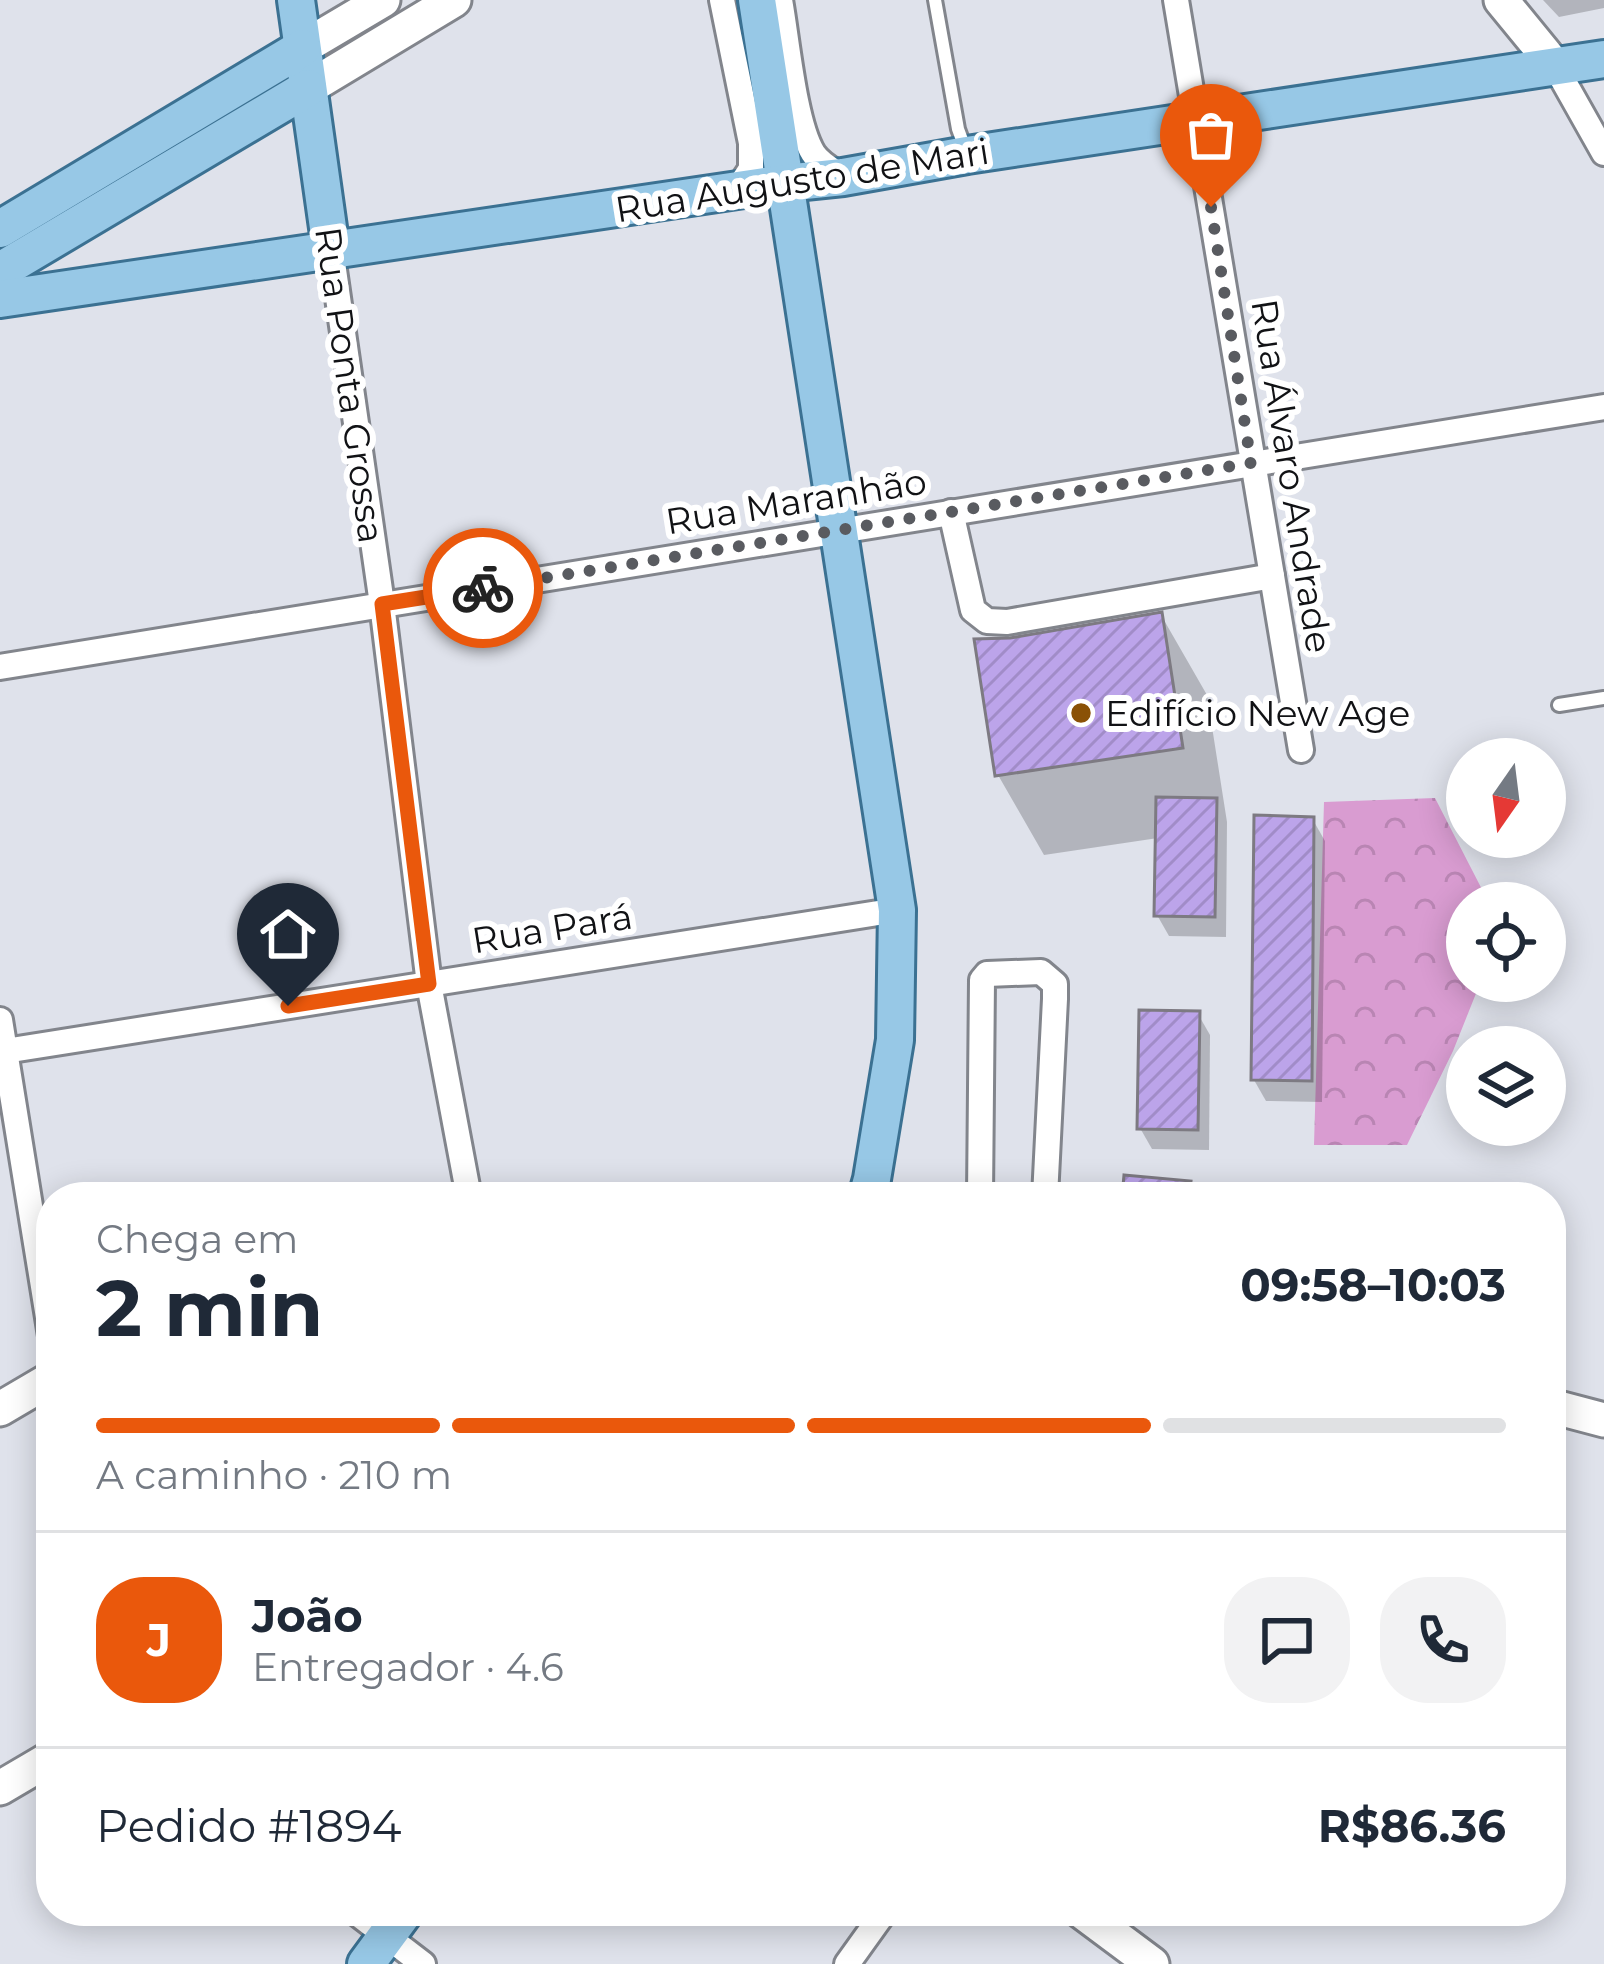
<!DOCTYPE html>
<html lang="pt">
<meta charset="utf-8">
<style>
:root{--surface:#fff;--page:#f2f2f3;--text:#1f2937;--muted:#747a83;--line:#e0e1e3;--accent:#ea580c}
body{margin:0;font-family:Montserrat,sans-serif;background:var(--page);color:var(--text);height:100vh;display:flex;flex-direction:column;font-size:45px;white-space:nowrap}
*{box-sizing:border-box;margin:0}
p{font-size:39px;color:var(--muted)}
.icon{flex:none;width:66px;height:66px;fill:none;stroke:currentColor;stroke-width:2;stroke-linecap:round;stroke-linejoin:round}
.map{position:relative;flex:1;overflow:hidden}
.drawer{position:absolute;left:36px;top:1182px;width:1530px;height:744px;display:flex;flex-direction:column;background:var(--surface);border-radius:48px;box-shadow:0 6px 30px #0003}
.drawer>*{flex:none}
.needle{width:78px;rotate:194deg}
.buttons{position:absolute;left:1446px;top:738px;display:grid;gap:24px}
.buttons a{display:grid;place-items:center;width:120px;height:120px;border-radius:50%;background:var(--surface);box-shadow:0 6px 30px #0003;font-size:60px}
.pin{position:absolute;display:grid;place-items:center;width:102px;height:102px;color:#fff;margin:-123px -51px;border-radius:50% 50% 50% 0;rotate:-45deg;box-shadow:0 0 12px #0007}
.pin .icon{rotate:45deg}
.courier{position:absolute;display:grid;place-items:center;width:120px;height:120px;margin:-60px;border:9px solid #ea580c;border-radius:50%;background:#fff;color:#222;box-shadow:0 3px 15px #0007}
.head em{font-style:normal;font-weight:700}
.head div{display:flex;flex-direction:column-reverse}
.head{display:flex;align-items:center;justify-content:space-between;height:204px;padding:0 60px}
h1{font-size:78px;font-weight:700;line-height:90px}
.bar{display:grid;grid-template-columns:repeat(4,1fr);gap:18px 12px;align-content:center;height:144px;padding:0 60px}
.bar i{height:15px;border-radius:9px;background:var(--line)}
.bar .on{background:var(--accent)}
.bar p{grid-column:span 4}
.line{display:flex;align-items:center;gap:30px;padding:0 60px;border-top:3px solid var(--line)}
.line div{flex:1}
.round{display:grid;place-items:center;flex:none;width:126px;height:126px;border-radius:48px;background:var(--page)}
.map>svg:first-child{display:block}
</style>
<div class="map">
<svg width="1604" height="1964" viewBox="0 0 1604 1964">
<defs>
<pattern id="forest-crowns" width="20" height="18" patternUnits="userSpaceOnUse" patternTransform="scale(3)"><rect width="20" height="18" fill="#d99cd1"/><path d="M2 6a3 3 0 1 1 6 0M12 15a3 3 0 1 1 6 0" fill="none" stroke="#b985b3"/></pattern>
<pattern id="building-hatch" width="6" height="6" patternUnits="userSpaceOnUse" patternTransform="scale(3)"><rect width="6" height="6" fill="#bca4ea"/><path d="M-1 1l2-2M0 6l6-6M5 7l2-2" fill="none" stroke="#a18cc8"/></pattern>
</defs>
<rect width="100%" height="100%" fill="#dfe2eb"/>
<path fill="url(#forest-crowns)" d="M1435 798 1489 903H1467V981H1481L1453 1051 1407 1145H1314L1324 802Z"/>
<g fill="#0003">
<path d="M1543 0H1604V8L1559 17Z"/>
<path d="M1161 615 1207 695 1227 822 1226 937 1169 936 1157 915 1158 838 1044 855 998 775 1010 641Z"/>
<path d="M1313 820 1325 841 1322 1102 1266 1101 1254 1080Z"/>
<path d="M1198 1014 1210 1035 1209 1150 1152 1149 1140 1128Z"/>
</g>
<g fill="url(#building-hatch)" stroke="#7d7a82" stroke-width="3">
<path d="M1162 612 1183 748 995 776 974 639 1010 638Z"/>
<path d="M1156 797 1217 798 1215 917 1154 916Z"/>
<path d="M1254 815 1314 817 1312 1081 1251 1080Z"/>
<path d="M1139 1010 1200 1011 1198 1130 1137 1129Z"/>
<path d="M1124 1175 1191 1181 1189 1197H1122Z"/>
</g>
<g fill="none" stroke-linecap="round" stroke-linejoin="round">
<g stroke="#82858c" stroke-width="18">
<g id="lane">
<path d="M935 0 958 129 965 148"/>
<path d="M1559 705 1604 698"/>
</g>
</g>
<g stroke="#82858c" stroke-width="30">
<g id="street">
<path d="M722 0 751 143V169L737 190"/>
<path d="M780 0C787 38 794 122 813 153 820 164 832 170 843 177"/>
<path d="M1176 0 1301 750"/>
<path d="M1555 66 1604 153"/>
<path d="M331 249 382 604 429 984 469 1197"/>
<path d="M951 512 973 610 987 621 1007 622 1272 576"/>
<path d="M0 667 1604 407"/>
<path d="M0 1020 51 1336"/>
<path d="M5 1051 897 910"/>
<path d="M980 1197 982 980 987 974 1041 972 1055 984V999L1045 1197"/>
<path d="M354 1911 423 1964"/>
<path d="M847 1964 885 1911"/>
</g>
</g>
<g stroke="#82858c" stroke-width="39">
<g id="secondary">
<path d="M1501 0 1555 66"/>
<path d="M302 48 383 0"/>
<path d="M308 88 454 0"/>
<path d="M1551 1406 1604 1420"/>
<path d="M0 1409 51 1379"/>
<path d="M0 1788 51 1758"/>
<path d="M1081 1911 1152 1964"/>
</g>
</g>
<g stroke="#3b7192" stroke-width="42">
<g id="primary">
<path d="M296 0 331 249"/>
<path d="M757 0 897 910 895 1040 872 1179 867 1197"/>
<path d="M0 229 302 48"/>
<path d="M0 271 308 88"/>
<path d="M0 299 785 183 843 177 967 155 1604 59"/>
<path d="M366 1964 405 1911"/>
</g>
</g>
<use href="#lane" stroke="#fff" stroke-width="12"/>
<use href="#street" stroke="#fff" stroke-width="24"/>
<use href="#secondary" stroke="#fff" stroke-width="33"/>
<use href="#primary" stroke="#97c8e6" stroke-width="36"/>
</g>
<g fill="none" stroke-linecap="round" stroke-linejoin="round">
<path stroke="#595b60" stroke-width="12" stroke-dasharray="0 21.6" d="M483 588 1251 463 1211 207"/>
<path stroke="#ea580c" stroke-width="15" d="M288 1006 429 984 382 604 483 588"/>
</g>
<circle fill="#8a5106" stroke="#fff" stroke-width="4.5" cx="1081" cy="713" r="12"/>
<g text-anchor="middle" stroke-width="12" stroke-linejoin="round" paint-order="stroke">
<g font-size="36" fill="#111215" stroke="#fff">
<text transform="translate(802 180) rotate(-9)" y="13">Rua Augusto de Mari</text>
<text transform="translate(350 385) rotate(82)" y="13">Rua Ponta Grossa</text>
<text transform="translate(1292 476) rotate(81)" y="13">Rua Álvaro Andrade</text>
<text transform="translate(796 501) rotate(-9)" y="13">Rua Maranhão</text>
<text transform="translate(552 928) rotate(-9)" y="13">Rua Pará</text>
</g>
<g font-size="36" fill="#111215" stroke="#fff" text-anchor="start">
<text x="1105" y="726">Edifício New Age</text>
</g>
</g>
</svg>
<div class="buttons">
<a><svg class="needle" viewBox="-14 -14 28 28"><path d="M0-13l5 13h-10z" fill="#e53935"/><path d="M0 13l5-13h-10z" fill="#747a83"/></svg></a>
<a><svg class="icon" aria-label="locate" viewBox="0 0 24 24"><circle cx="12" cy="12" r="6"/><path d="M12 2v4M12 18v4M2 12h4M18 12h4"/></svg></a>
<a><svg class="icon" aria-label="layers" viewBox="0 0 24 24"><path d="M12 4l9 5-9 5-9-5zM3 14l9 5 9-5"/></svg></a>
</div>
<div class="pin" style="left:1211px;top:207px;background:#ea580c"><svg class="icon" aria-label="bag" viewBox="0 0 24 24"><path d="M5 8h14l-1 12H6zM9 8a3 3 0 0 1 6 0"/></svg></div>
<div class="pin" style="left:288px;top:1006px;background:#1f2937"><svg class="icon" aria-label="home" viewBox="0 0 24 24"><path d="M3 11l9-7 9 7M6 9v11h12V9"/></svg></div>
<div class="courier" style="left:483px;top:588px"><svg class="icon" aria-label="bike" viewBox="0 0 24 24"><circle cx="6" cy="16" r="4"/><circle cx="18" cy="16" r="4"/><path d="M6 16l4-8h5l3 8M10 8l3 8H6M13 5h3"/></svg></div>
<section class="drawer">
<div class="head"><div><h1>2 min</h1><p>Chega em</p></div><em>09:58–10:03</em></div>
<div class="bar"><i class="on"></i><i class="on"></i><i class="on"></i><i></i><p>A caminho · 210 m</p></div>
<div class="line" style="height:216px"><b class="round" style="background:var(--accent);color:#fff">J</b><div><b>João</b><p>Entregador · 4.6</p></div><a class="round"><svg class="icon" aria-label="chat" viewBox="0 0 24 24"><path d="M4 5h16v11H9l-5 4z"/></svg></a><a class="round"><svg class="icon" aria-label="phone" viewBox="0 0 24 24"><path d="M5 4h4l2 5-3 2q2 4 5 5l2-3 5 2v4C11 20 4 13 5 4z"/></svg></a></div>
<div class="line" style="height:156px"><div>Pedido #1894</div><b>R$86.36</b></div>
</section>
</div>
